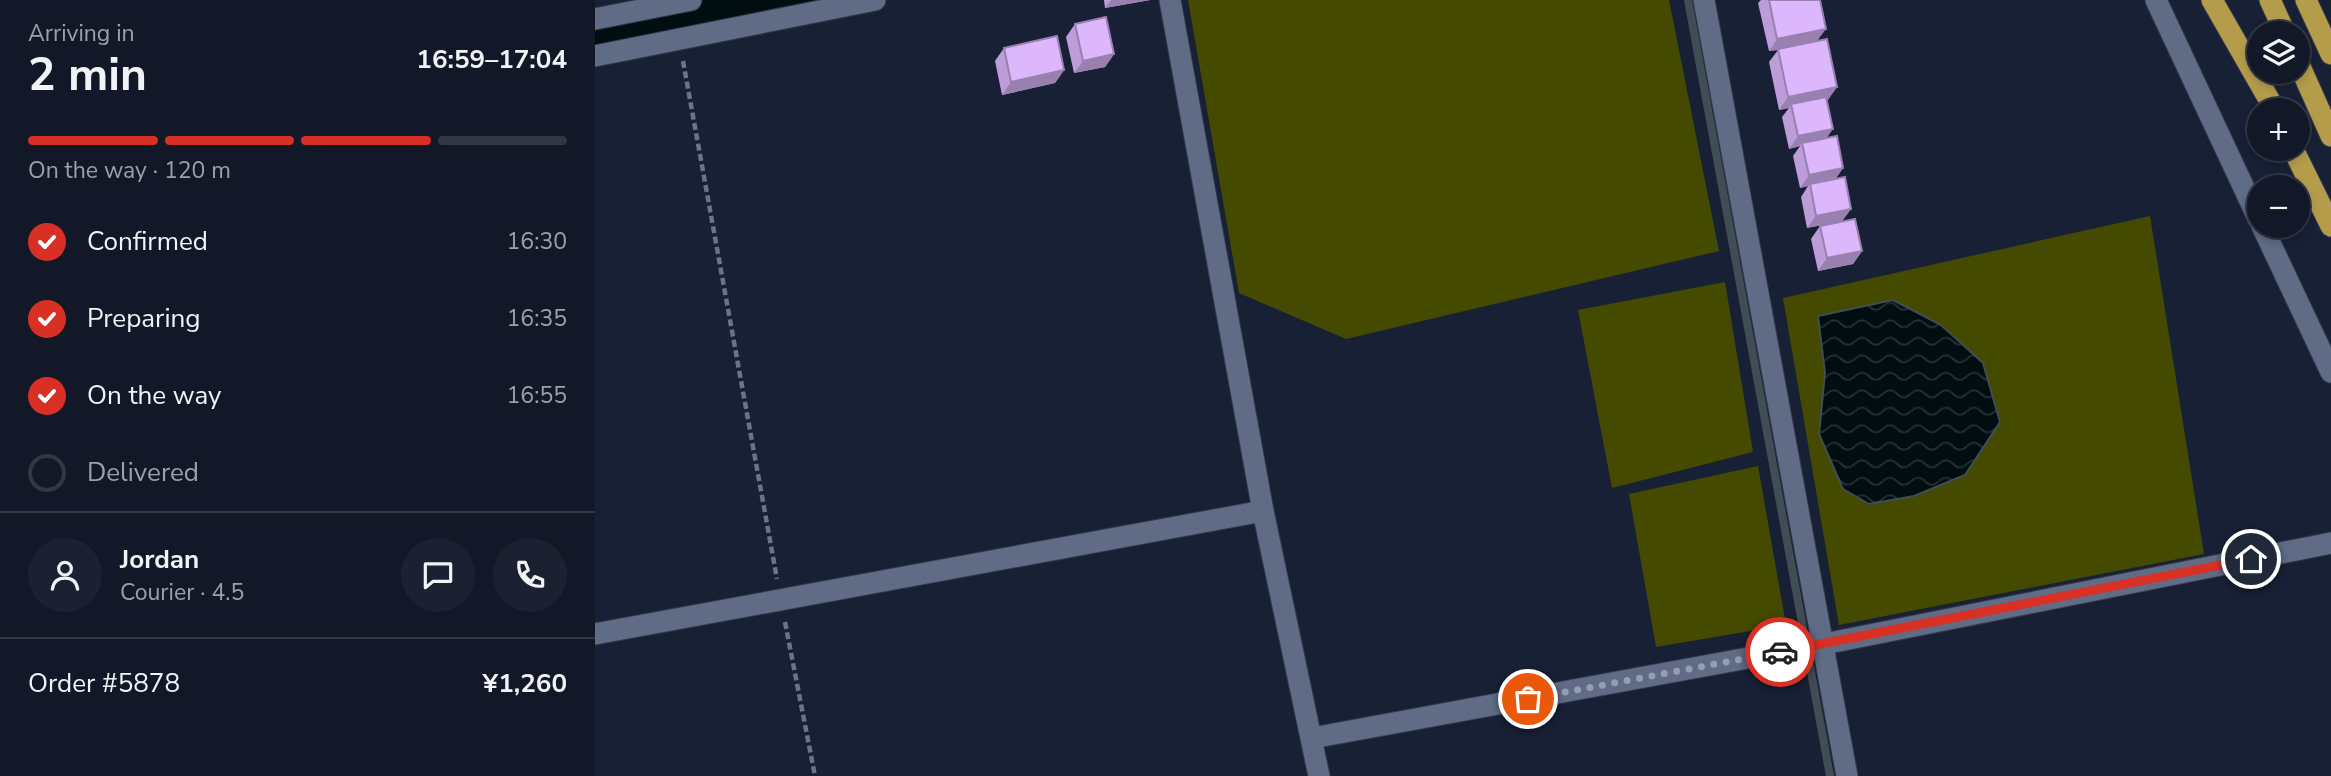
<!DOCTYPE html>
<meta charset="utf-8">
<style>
:root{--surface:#121828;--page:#1b2130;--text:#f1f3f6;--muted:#9ca0a8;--line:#313745;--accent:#d93025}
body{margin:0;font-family:"Nunito Sans",sans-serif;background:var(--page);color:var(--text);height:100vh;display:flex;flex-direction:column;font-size:26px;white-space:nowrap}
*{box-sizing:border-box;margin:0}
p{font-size:23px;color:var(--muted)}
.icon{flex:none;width:38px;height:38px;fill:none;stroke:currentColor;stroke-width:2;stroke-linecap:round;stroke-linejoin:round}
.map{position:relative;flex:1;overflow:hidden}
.sheet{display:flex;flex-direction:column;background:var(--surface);width:595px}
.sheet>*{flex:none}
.buttons{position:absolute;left:1652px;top:21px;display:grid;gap:14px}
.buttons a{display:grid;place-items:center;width:63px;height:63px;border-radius:50%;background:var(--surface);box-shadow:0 4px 10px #0003,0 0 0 2px var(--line);font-size:35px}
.pin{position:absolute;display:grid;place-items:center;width:60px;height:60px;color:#fff;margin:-30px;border:4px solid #fff;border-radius:50%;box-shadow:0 2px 7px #0007}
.courier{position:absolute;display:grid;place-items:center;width:70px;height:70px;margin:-35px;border:5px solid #d93025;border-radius:50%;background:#fff;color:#222;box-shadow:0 2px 9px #0007}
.headline em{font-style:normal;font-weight:700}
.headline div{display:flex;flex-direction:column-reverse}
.headline{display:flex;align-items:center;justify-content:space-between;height:119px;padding:0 28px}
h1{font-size:46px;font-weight:700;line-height:52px}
.bar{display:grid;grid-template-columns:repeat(4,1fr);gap:10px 7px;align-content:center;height:84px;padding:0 28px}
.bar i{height:9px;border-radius:5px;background:var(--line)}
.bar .current{background:var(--accent)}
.bar p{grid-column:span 4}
.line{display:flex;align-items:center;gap:18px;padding:0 28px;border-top:2px solid var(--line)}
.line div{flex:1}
.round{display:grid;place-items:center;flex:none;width:74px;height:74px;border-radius:37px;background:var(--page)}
ol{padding:0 28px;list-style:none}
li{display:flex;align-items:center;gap:21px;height:77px}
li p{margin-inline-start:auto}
li .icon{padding:7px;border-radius:50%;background:var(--accent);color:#fff;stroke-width:4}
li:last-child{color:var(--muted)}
li i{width:38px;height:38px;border:4px solid var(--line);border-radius:50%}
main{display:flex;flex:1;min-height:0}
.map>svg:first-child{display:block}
</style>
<main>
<section class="sheet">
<div class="headline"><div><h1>2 min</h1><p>Arriving in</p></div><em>16:59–17:04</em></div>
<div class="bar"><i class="current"></i><i class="current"></i><i class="current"></i><i></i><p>On the way · 120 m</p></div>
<ol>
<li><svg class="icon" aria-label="check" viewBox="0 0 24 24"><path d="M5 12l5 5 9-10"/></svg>Confirmed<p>16:30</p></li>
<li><svg class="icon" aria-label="check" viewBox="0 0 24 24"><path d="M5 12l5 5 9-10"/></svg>Preparing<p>16:35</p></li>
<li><svg class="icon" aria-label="check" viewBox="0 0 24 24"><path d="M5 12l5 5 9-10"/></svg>On the way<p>16:55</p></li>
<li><i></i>Delivered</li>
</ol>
<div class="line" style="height:126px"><a class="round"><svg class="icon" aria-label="person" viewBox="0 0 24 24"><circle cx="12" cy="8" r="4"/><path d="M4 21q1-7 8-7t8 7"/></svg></a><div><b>Jordan</b><p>Courier · 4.5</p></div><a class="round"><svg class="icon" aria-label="chat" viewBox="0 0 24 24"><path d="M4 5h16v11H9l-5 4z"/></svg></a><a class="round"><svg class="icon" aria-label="phone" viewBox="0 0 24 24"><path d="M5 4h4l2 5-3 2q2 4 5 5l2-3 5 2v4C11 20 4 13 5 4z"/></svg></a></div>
<div class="line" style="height:91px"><div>Order #5878</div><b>¥1,260</b></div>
</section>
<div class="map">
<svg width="1736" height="776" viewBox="0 0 1736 776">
<defs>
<pattern id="water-waves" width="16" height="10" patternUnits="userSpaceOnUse" patternTransform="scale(1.75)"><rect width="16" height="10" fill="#000d11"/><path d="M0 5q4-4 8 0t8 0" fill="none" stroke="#253034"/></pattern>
</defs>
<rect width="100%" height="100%" fill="#182036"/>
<g fill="#444a00">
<path d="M593 0H1074L1124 251 751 339 644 293Z"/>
<path d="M1555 216 1609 554 1244 625 1188 298Z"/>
<path d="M1130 282 1158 452 1017 488 983 310Z"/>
<path d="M1163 466 1191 625 1061 647 1034 494Z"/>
</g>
<path fill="url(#water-waves)" stroke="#414d54" stroke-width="2" d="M1298 300 1346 325 1388 363 1405 422 1370 475 1319 496 1274 504 1248 489 1224 434 1230 373 1223 316Z"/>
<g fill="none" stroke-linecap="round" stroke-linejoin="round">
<path stroke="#414d54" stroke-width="8" d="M1093 0 1235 776"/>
<path stroke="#000d11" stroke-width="49" d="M0 43 197 0"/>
<g stroke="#33394b" stroke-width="23">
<g id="minor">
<path d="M575 0 668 511 724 776"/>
<path d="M1109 0 1252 776"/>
<path d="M1561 0 1664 220"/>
<path d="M0 19 96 0"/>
<path d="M0 56 280 0"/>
<path d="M1667 226 1736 372"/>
<path d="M0 634 668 511"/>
<path d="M717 738 1229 644 1736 543"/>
</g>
</g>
<g stroke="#33394b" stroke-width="23">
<g id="highway">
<path d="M1617 0 1680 110"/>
<path d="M1675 0 1690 33"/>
<path d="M1711 0 1736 54"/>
<path d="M1703 62 1736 136"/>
<path d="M1698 149 1736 226"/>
</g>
</g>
<g stroke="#6c7386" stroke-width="4.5" stroke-dasharray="7 3.5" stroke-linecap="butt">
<path d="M88 61 182 579"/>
<path d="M190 622 220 776"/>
</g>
<use href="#minor" stroke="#606b85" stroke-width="21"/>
<use href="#highway" stroke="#b49c4b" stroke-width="21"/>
</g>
<g fill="#bd9dd9">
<path d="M509 0H555L510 8Z"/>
<path d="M1166 0H1225L1223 41 1242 87 1232 100 1231 138 1248 168 1241 178 1256 209 1247 221 1212 228 1206 197 1213 186 1205 188 1198 156 1205 146 1194 149 1187 117 1194 108 1184 110 1174 62 1183 50 1174 51 1163 3Z"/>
<path d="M480 24 519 54 510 67 479 73 471 37Z"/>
<path d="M409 48 469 70 460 83 407 95 400 61Z"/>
<path d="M1225 226 1267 251 1258 264 1223 271 1216 239Z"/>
</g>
<g fill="#9a80b0">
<path d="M516 0H555L510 8Z"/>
<path d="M1231 29 1222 41 1174 51 1182 39Z"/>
<path d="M519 54 510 67 479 73 488 61Z"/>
<path d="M469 70 460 83 407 95 416 82Z"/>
<path d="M1242 87 1233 100 1197 107 1196 104 1194 108 1184 110 1193 97Z"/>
<path d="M1238 129 1229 142 1207 143 1205 146 1194 149 1203 136Z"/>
<path d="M1248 168 1239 181 1215 184 1213 186 1205 188 1214 175Z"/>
<path d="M1256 209 1247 221 1212 228 1221 216Z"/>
<path d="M1267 251 1258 264 1223 271 1232 258Z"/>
</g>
<g fill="#dcb7fc" stroke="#9a80b0" stroke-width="2">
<path d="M1174 0H1225L1231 29 1182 39Z"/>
<path d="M511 17 519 54 488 61 480 24Z"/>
<path d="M462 36 469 70 416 82 409 48Z"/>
<path d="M1232 39 1242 87 1193 97 1183 49Z"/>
<path d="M1231 97 1238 129 1203 136 1196 104Z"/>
<path d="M1242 136 1248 168 1214 175 1207 143Z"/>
<path d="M1250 177 1256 209 1221 216 1215 184Z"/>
<path d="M1260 219 1267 251 1232 258 1225 226Z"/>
</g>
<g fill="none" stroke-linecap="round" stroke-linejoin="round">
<path stroke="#969daf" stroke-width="7" stroke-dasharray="0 12.6" d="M933 699 1185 652"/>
<path stroke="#d93025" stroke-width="9" d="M1185 652 1656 559"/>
</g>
</svg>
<div class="buttons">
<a><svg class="icon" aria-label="layers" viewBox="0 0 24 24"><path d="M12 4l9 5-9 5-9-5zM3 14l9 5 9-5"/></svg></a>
<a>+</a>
<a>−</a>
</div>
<div class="pin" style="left:933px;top:699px;background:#ea580c"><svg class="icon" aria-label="bag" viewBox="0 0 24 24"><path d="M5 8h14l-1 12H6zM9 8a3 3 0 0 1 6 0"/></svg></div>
<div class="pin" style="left:1656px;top:559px;background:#1f2937"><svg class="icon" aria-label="home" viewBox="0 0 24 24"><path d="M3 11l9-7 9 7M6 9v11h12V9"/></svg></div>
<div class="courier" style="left:1185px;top:652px"><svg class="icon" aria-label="car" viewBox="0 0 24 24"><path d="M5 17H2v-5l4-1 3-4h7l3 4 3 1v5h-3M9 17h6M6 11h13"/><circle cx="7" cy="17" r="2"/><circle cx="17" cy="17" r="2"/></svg></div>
</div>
</main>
